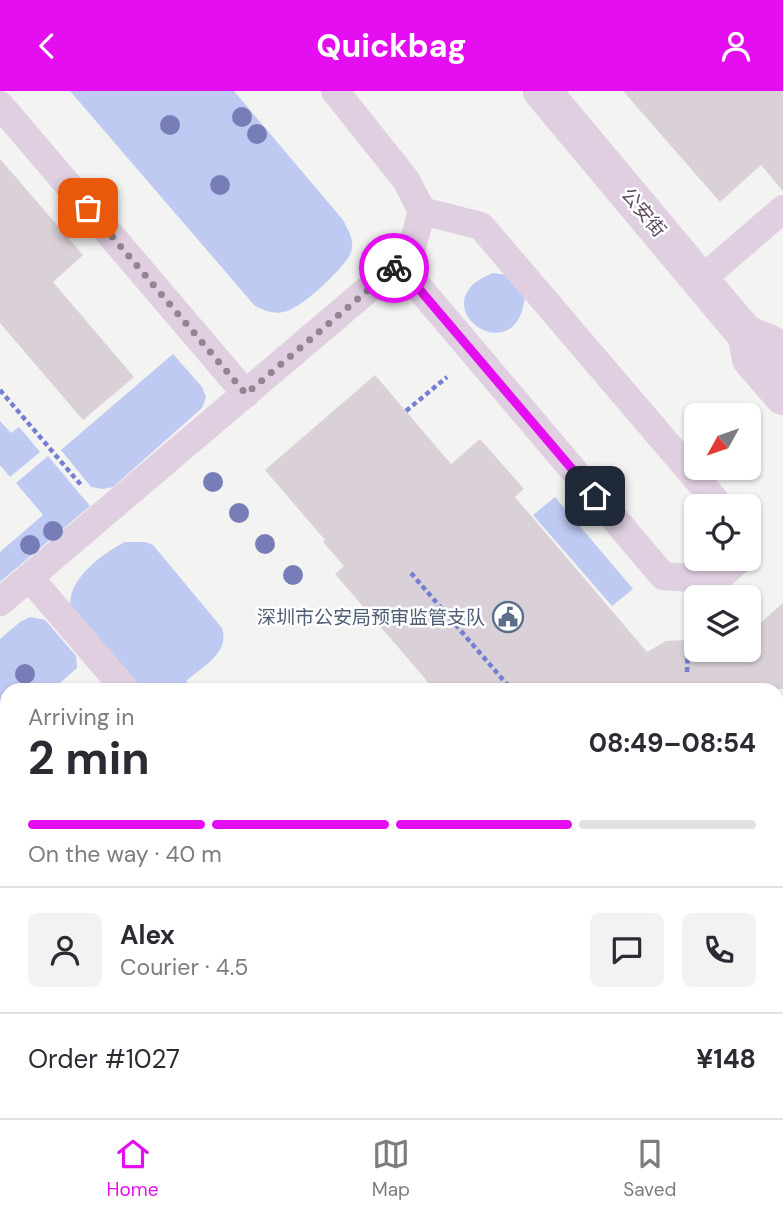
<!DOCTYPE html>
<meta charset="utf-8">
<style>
:root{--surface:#fff;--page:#f2f2f3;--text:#2b2b33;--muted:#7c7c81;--line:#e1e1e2;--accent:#e50ef0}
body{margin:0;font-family:"DM Sans","Noto Sans SC",sans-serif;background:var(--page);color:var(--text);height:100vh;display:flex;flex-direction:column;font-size:26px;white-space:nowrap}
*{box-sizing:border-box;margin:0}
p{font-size:23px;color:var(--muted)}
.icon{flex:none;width:38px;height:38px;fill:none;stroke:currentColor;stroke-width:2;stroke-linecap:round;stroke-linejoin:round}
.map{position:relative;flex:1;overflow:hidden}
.side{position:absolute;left:0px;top:592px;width:784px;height:436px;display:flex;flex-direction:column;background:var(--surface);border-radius:21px 21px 0 0;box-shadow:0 2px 5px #0004}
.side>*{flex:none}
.needle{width:46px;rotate:230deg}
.buttons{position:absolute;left:684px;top:312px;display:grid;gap:14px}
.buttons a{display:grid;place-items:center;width:77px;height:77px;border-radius:10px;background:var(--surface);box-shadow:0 2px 5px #0004;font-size:35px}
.pin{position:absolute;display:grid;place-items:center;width:60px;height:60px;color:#fff;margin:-30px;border-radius:14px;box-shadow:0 4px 10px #0006}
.courier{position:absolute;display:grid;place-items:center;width:70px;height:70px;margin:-35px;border:5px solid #e50ef0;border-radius:50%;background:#fff;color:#222;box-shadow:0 2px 9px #0007}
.headline em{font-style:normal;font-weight:700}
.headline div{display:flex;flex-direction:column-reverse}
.headline{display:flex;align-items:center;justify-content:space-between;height:119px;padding:0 28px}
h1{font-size:46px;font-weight:700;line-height:52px}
.bar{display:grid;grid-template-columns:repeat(4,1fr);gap:10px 7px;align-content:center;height:84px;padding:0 28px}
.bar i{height:9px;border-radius:5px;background:var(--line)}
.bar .selected{background:var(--accent)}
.bar p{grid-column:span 4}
.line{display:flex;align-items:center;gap:18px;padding:0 28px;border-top:2px solid var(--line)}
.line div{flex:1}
.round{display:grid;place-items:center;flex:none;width:74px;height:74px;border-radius:10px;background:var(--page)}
header{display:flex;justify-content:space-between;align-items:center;height:91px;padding:0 28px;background:var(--accent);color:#fff;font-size:32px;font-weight:700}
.tabs{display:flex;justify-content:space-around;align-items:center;height:98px;border-top:2px solid var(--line);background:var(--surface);font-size:19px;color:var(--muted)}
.tabs a{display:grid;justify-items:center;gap:4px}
.tabs .selected{color:var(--accent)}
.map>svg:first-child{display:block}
</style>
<header><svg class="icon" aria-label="back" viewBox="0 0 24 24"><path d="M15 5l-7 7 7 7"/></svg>Quickbag<svg class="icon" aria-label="person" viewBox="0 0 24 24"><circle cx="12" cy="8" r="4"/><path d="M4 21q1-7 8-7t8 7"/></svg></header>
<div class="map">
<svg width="783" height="1027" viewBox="0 0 783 1027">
<rect width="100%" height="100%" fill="#f3f3f1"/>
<g fill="#becaf2">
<path d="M70 0H234L343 129C348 139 355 149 351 161 347 175 302 216 287 220 275 224 266 220 255 215Z"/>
<path d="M493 182 507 184 525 204C518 287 415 212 493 182Z"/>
<path d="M173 263 202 296 206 306 202 317 113 396 103 398 91 396 61 359Z"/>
<path d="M0 330 11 342 19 336 40 361 10 386 0 374Z"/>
<path d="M48 365 90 415 0 491V461L43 424 16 392Z"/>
<path d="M555 406 633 498 612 515 533 424Z"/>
<path d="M125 451H146L153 454 222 537C230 562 203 575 186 590L192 598H140L71 517C65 490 103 462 125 451Z"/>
<path d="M30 526 45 529 76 565 77 577 53 598H7V635L0 641V548L20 531Z"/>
<path d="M783 989V1027H741L748 1020H777V994Z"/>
</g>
<g fill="#d9d0d8">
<path d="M623 0H783V100L761 74 720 111Z"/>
<path d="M0 68 83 164 53 191 134 286 83 329 0 232Z"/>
<path d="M375 284 451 373 480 348 524 398 515 406 647 561 666 550 689 549 696 550V558H749V542L783 512V598H434L335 483 344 475 323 451 325 449 265 379Z"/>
</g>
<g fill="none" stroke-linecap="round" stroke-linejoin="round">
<g stroke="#747ed3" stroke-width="4.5" stroke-dasharray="5 3.5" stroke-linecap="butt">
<path d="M0 299 81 394"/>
<path d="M406 320 447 286"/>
<path d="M411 482 511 598"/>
<path d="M687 581 689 526"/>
<path d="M777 776 783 770"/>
<path d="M729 1020 735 1027"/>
</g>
<g stroke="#dfcfe1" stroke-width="28">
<path d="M0 14 246 303"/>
<path d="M422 120 481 135 720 415"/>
<path d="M398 172 663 485 716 489 741 467"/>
<path d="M701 189 783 118"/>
<path d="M29 486 125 598"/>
<path d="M0 511 392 178 412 156 422 120 406 89 335 0"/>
<path d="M777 918 781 914 783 916"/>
<path d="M419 1020 420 1027"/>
<path d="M659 1022 661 1020"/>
</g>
<g stroke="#dfcfe1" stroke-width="38">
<path d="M542 0 736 232 746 243 770 253 783 267"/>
<path d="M747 248 751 268 783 305"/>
</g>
</g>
<g fill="#777eb7">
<circle cx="242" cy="26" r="10"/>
<circle cx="170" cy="34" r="10"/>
<circle cx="257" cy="43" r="10"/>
<circle cx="220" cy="94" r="10"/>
<circle cx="213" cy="391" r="10"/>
<circle cx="239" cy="422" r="10"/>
<circle cx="53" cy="440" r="10"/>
<circle cx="265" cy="453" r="10"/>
<circle cx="30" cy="454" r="10"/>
<circle cx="293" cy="484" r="10"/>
<circle cx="25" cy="583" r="10"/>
</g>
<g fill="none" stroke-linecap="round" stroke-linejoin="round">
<path stroke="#928493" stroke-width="7" stroke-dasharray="0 12.6" d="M88 117 246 303 394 177"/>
<path stroke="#e50ef0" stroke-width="9" d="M394 177 397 172 595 405"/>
</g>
<defs>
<g id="civic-ring" transform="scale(1.575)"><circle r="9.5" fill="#fff" stroke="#5c6f8a" stroke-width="1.5"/><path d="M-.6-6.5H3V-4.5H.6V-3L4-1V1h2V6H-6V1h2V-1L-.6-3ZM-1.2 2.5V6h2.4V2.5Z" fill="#5c6f8a"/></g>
</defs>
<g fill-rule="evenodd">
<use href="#civic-ring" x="508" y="526"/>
</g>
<g text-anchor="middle" stroke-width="5" stroke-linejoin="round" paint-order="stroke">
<g font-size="19" fill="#5d4860" stroke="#fff">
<text transform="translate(644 121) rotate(50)" y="7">公安街</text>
</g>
<g font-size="19" fill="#4e5e75" stroke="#fff" text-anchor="end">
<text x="485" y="533">深圳市公安局预审监管支队</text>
</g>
</g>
</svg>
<div class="buttons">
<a><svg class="needle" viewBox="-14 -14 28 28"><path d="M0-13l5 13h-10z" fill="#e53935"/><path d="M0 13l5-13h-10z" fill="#7c7c81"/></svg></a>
<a><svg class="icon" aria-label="locate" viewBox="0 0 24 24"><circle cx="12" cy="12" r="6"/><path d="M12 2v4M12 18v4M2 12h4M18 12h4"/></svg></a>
<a><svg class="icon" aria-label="layers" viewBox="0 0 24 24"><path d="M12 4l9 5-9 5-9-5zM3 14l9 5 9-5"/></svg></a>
</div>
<div class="pin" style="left:88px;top:117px;background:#ea580c"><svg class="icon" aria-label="bag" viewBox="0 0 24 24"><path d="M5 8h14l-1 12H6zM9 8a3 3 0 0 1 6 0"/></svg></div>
<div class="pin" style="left:595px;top:405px;background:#1f2937"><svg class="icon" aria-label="home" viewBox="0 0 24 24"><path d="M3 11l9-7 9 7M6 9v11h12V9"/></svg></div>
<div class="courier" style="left:394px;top:177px"><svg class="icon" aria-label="bike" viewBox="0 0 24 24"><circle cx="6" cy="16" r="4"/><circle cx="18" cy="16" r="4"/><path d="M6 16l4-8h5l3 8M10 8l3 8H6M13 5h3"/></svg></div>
<section class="side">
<div class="headline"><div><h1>2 min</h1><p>Arriving in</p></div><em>08:49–08:54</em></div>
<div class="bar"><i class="selected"></i><i class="selected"></i><i class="selected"></i><i></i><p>On the way · 40 m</p></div>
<div class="line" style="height:126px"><a class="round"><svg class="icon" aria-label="person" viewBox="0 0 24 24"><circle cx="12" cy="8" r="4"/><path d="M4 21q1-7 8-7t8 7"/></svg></a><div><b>Alex</b><p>Courier · 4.5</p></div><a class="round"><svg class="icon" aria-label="chat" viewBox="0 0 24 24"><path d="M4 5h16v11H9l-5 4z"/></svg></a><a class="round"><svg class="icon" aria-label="phone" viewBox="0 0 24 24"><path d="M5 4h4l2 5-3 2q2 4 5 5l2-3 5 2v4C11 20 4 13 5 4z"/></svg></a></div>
<div class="line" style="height:91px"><div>Order #1027</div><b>¥148</b></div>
</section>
</div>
<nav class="tabs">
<a class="selected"><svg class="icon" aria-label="home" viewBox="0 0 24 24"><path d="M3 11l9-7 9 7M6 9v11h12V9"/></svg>Home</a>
<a><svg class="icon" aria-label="map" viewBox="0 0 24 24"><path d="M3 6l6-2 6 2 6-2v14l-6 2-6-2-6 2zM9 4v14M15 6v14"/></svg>Map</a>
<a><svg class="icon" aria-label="saved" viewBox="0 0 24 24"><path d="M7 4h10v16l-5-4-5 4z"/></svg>Saved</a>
</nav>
